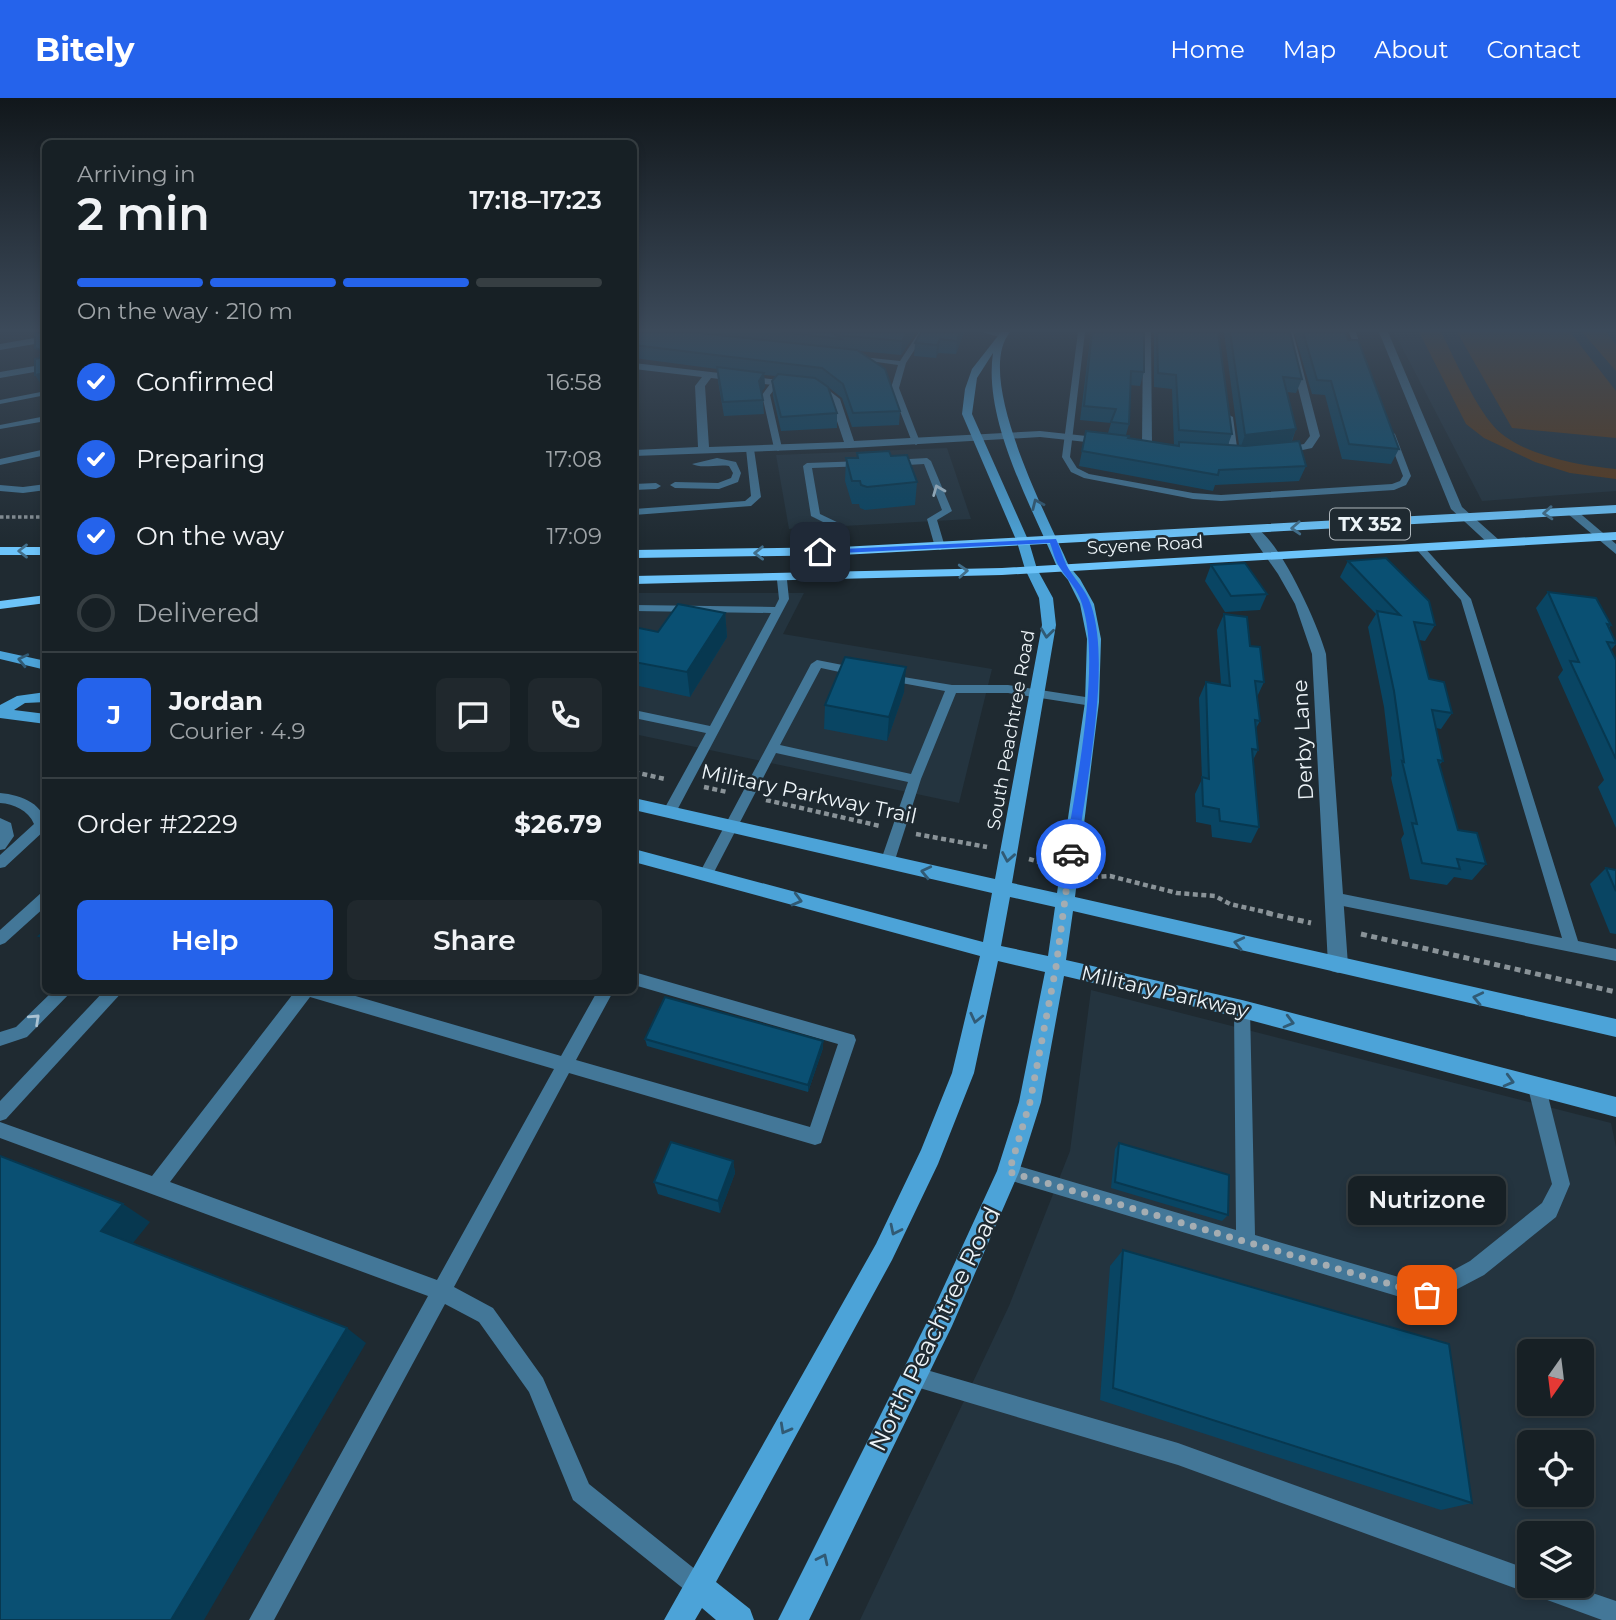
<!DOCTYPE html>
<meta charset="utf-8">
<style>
:root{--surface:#172025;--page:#20282d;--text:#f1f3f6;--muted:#9ea3a7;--line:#363e42;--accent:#2563eb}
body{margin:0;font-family:Montserrat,sans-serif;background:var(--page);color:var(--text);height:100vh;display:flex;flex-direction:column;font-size:26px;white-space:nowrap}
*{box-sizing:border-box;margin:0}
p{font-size:23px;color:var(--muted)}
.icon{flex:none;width:38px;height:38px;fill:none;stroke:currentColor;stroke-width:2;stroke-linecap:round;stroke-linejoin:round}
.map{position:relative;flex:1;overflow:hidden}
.side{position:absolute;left:42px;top:42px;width:595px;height:854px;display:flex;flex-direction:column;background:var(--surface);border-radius:10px;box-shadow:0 4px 10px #0003,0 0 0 2px var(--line)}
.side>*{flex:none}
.needle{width:46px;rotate:194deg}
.fabs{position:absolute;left:1517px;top:1241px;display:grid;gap:14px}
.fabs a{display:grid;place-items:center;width:77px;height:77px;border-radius:10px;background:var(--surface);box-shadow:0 4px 10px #0003,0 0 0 2px var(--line);font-size:35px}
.pin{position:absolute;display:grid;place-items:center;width:60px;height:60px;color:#fff;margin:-30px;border-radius:14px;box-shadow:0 4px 10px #0006}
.courier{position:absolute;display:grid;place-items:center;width:70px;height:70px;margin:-35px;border:5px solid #2563eb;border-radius:50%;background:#fff;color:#222;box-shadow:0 2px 9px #0007}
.bubble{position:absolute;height:49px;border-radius:10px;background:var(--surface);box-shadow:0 4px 10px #0003,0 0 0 2px var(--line);font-size:23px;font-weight:600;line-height:49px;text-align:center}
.overview em{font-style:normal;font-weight:600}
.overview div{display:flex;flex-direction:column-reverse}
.overview{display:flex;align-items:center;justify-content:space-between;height:119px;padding:0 35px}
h1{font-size:46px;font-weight:600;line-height:52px}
.bar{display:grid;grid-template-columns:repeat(4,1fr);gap:10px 7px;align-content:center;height:84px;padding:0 35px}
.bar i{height:9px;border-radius:5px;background:var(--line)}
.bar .selected{background:var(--accent)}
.bar p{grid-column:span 4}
.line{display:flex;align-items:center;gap:18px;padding:0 35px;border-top:2px solid var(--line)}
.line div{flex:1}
.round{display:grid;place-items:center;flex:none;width:74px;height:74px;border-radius:10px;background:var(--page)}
ol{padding:0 35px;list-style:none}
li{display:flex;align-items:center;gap:21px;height:77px}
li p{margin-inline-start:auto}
li .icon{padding:7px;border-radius:50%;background:var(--accent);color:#fff;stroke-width:4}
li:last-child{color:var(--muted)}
li i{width:38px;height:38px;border:4px solid var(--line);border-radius:50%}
.button{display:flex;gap:14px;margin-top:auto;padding:14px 35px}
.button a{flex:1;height:80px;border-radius:10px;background:var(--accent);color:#fff;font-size:28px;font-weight:600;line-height:80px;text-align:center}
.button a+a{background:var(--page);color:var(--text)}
header{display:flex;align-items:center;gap:42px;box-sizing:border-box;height:98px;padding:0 35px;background:var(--accent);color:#fff}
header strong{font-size:33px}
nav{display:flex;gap:38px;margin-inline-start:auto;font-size:24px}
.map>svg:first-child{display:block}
</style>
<header>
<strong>Bitely</strong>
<nav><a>Home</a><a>Map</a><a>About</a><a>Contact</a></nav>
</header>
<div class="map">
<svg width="1616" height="1522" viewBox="0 0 1616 1522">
<rect width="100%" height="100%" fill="#1f2a31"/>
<g fill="#24343f" fill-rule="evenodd">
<path d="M1394 234H1616V393L1482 403Z"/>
<path d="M947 350 971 421 789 431 776 357Z"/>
<path d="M634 495H804L783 536 992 571 959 705 634 636Z"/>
<path d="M1091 892 1611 1025 1616 1049V1522H860L1009 1208 1070 1053ZM1530 1253H1582V1306H1530ZM1530 1344H1582V1396H1530ZM1530 1435H1582V1488H1530Z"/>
</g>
<g fill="#5b3919">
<path d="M1419 234H1441C1456 263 1471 300 1491 325 1514 356 1580 368 1616 371V381L1570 375 1535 364 1484 340 1466 326Z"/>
<path d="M1457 234H1570L1616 293V340L1512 330Z"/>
<path d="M1582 234H1606L1616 247V273Z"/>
</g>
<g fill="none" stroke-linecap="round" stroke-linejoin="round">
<path stroke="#8a9398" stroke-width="3.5" stroke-dasharray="3.5 2.5" stroke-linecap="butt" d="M0 419H46"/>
<g stroke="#8a9398" stroke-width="4.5" stroke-dasharray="5 3.5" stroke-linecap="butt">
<path d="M634 674 665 681"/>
<path d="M704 689 727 694"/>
<path d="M766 702 880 728"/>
<path d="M916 736 987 749"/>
<path d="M1029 761 1047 766"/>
<path d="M1093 779 1110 778 1177 795 1215 798 1230 806 1274 816"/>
</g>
<g stroke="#8a9398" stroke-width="5" stroke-dasharray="6 4.5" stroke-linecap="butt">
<path d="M1267 815 1311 825"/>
<path d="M1361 836 1616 894"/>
</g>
<g fill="#437798" fill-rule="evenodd">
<path d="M919 234H926L906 265 899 290 920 344 916 347 912 344 891 290 898 267 849 260 853 258 900 263Z"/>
<path d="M1078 234H1085L1070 359 1077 370 1089 376 1193 395 1221 397 1392 386 1400 383 1403 378 1387 336 1391 333 1395 336 1411 378 1406 387 1394 392 1221 403 1193 401 1084 380 1071 374 1062 359Z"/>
<path d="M1349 234H1356L1364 260 1357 258Z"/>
<path d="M773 282 780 284 770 297 782 350 778 353 774 350 762 297Z"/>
<path d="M46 293V297L0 306V302Z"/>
<path d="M1229 317 1233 319 1238 357 1234 360 1230 357 1225 319Z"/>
<path d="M46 318V323L0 331V327Z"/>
<path d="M750 348 754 351 761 399 751 408 634 417V411L745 403 751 398 746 351Z"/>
<path d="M717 360 736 364 741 375 738 384 719 391 675 390 670 387 675 384 718 385 731 380 733 375 729 368C718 366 701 371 692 366Z"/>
<path d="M927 360 931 363 952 413 937 422 945 449 940 452 935 449 927 421 942 412 924 366 891 368 887 365 891 362Z"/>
<path d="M864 363 868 366 867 368 812 370 820 416 841 426 846 453 837 455 831 428 811 418 803 368 807 365Z"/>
<path d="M46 386V392L23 395 0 393V387L23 389Z"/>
<path d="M634 386 656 385 661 388 656 391 634 392Z"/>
<path d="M1420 447 1423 448 1471 501 1578 843 1616 851V863L1333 806 1328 804 1326 800 1328 796 1333 794 1562 840 1461 502 1417 452 1415 450Z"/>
<path d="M782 479 787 482 789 501 674 718H664L662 715 706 635 634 620V612L710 628 771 515 634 513V507L775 509 779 501 777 482Z"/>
<path d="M817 562 858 570 864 574 858 578 821 570 780 647 911 676 945 593 885 582V576L952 587H1008L1092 600 1098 604 1092 608 1008 595H956L921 681 894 765 892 769H882L880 765 908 684 776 655 711 780H701L699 776 811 566Z"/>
<path d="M0 695C22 697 46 706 46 731L5 769 0 770V757L34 726C28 712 14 706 0 705Z"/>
<path d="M0 720 11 725 14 738 5 751 0 752Z"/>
<path d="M46 793V808L5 845 0 847V832L41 795Z"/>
<path d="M634 874 854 937 856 942 821 1045 815 1047 569 975 454 1189 493 1210 543 1280 589 1386 706 1480 710 1488 706 1496 698 1500 690 1496 573 1402 529 1294 479 1224 445 1206 274 1522H249L428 1198 0 1040V1024L152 1078 296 892H335L561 958 598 892H614L576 962 810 1029 838 946 634 887ZM310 899 554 971 437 1182 170 1084Z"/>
<path d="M54 892H73L27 939 0 948V934L16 929Z"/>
<path d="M105 892H124L6 1021 0 1023V1003Z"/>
<path d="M1242 904 1248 906 1250 911 1255 1137 1426 1187 1470 1163 1542 1105 1552 1086 1528 990 1531 984 1537 982 1543 984 1546 990 1570 1086 1556 1119 1484 1177 1427 1207 1002 1080 999 1074 1002 1068 1008 1065 1236 1132 1234 911 1236 906Z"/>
<path d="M913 1268 1178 1345 1530 1472V1488H1572L1616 1503V1522H1602L1178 1367 913 1288 906 1285 903 1278 906 1271Z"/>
</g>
<g fill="#437798" fill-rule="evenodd">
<path d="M982 234H1003L1007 237 1003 240Z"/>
<path d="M1143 234H1151L1152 349 1147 352 1142 349Z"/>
<path d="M1284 234H1293L1320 338 1312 350 1279 357 1274 354 1275 352 1304 346 1310 338Z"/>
<path d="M1379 234H1388L1462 409 1499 442V448H1491L1451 411Z"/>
<path d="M46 238V244L0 252V246Z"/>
<path d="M634 265 822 287 840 301 854 343 1040 333 1105 340 1110 343 1105 346 1040 339 850 350 634 358V352L698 349 695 288 702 279 634 271ZM711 280 816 292 830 302 844 344 709 349 705 288Z"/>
<path d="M46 266V272L0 280V274Z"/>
<path d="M46 351V357L0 367V361Z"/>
<path d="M1568 412H1576L1616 446V456L1568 416Z"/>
<path d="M1254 429C1279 439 1319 529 1326 556L1348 867 1345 873 1338 875 1331 873 1328 867 1312 556 1295 506 1278 476 1248 433Z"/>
</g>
<g fill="#4ca3d8" fill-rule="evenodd">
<path d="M1001 234H1010C973 279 1048 420 1069 468L1080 481 1094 506 1101 541 1099 604 1075 799 1616 921V939L1073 813 1066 862 1242 902 1616 999V1019L1242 920 1064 878 1041 1004 1019 1074 952 1228 809 1522H778L934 1210 997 1073 1019 1004 1045 874 998 863 974 975 938 1066 892 1162 716 1484 750 1511 754 1522H716L702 1510 695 1522H664L876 1146 921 1052 952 975 980 858 634 764V751L983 844 992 795 634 712V700L995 781 1042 527 1039 500 1025 471 1017 444 962 316 965 291 972 271ZM993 255C983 322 1031 407 1057 469L1068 482 1080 506 1087 541 1085 604 1057 795 1012 785 1056 527 1053 500 1037 471 1029 444 972 316 977 280ZM1010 799 1055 809 1048 858 1001 848Z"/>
<path d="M0 553 46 563V572L0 561Z"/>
<path d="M46 594V604L25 605 14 612 46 616V626L0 620V607L17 598Z"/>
</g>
<g fill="#6dc4fa" fill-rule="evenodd">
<path d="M1616 407V415L841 457 634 460V452L841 449Z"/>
<path d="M1616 434V442L1002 477 634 486V478L1002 470Z"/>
<rect x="0" y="449" width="46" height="8"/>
<path d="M46 497V505L0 511V503Z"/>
</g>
</g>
<g fill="#094563">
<path d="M634 234H916L901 257 859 253 900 313 899 327 852 329 842 300 822 284H820L837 315V330L781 333 773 298 772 283 776 278 764 277 765 289 761 294 763 302 764 316 724 318 718 283 717 271 634 260Z"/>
<path d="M921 234H964L956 256 938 255 936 260 914 258 915 245Z"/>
<path d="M1091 234H1144V274L1140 288 1130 287 1129 326 1126 337 1128 340 1178 348 1174 347 1172 291 1154 289V234H1218L1232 336 1228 347H1239L1224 234H1290L1302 281 1296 295 1287 294 1296 331 1292 343 1306 368 1299 383 1215 387 1213 393 1079 368 1086 333 1108 335 1111 325 1080 322Z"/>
<path d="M1294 234H1345L1399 351 1391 366 1342 361 1325 297 1312 296Z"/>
<path d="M857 355 891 358 917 384 915 407 865 412 860 410 859 406H852L845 383 846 360H857Z"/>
<path d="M1348 463 1435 527 1425 543 1419 542 1429 581 1452 615 1441 631 1436 630 1443 663 1439 667 1458 732 1486 766 1472 782 1454 779 1447 787 1410 781 1401 741 1404 736 1391 680 1392 677 1384 609 1368 529 1376 516 1340 479Z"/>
<path d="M1211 467 1267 496 1260 512 1225 514 1205 483Z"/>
<path d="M1548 494 1611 527 1609 530 1616 544V546L1611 552 1616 562V730L1598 689 1604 682 1558 579 1563 572 1536 510Z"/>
<path d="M725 515 727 539 690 599 634 587V529L658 534Z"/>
<path d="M1224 516 1250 548 1264 584 1257 599 1260 623 1256 630 1258 652 1253 662 1259 729 1251 745 1212 739 1211 727 1196 724 1195 696 1202 681 1199 600 1206 584 1221 586 1217 532Z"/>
<path d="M904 594 887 643 824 631 825 607Z"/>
<path d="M1606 770 1616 772V836L1610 835 1590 786Z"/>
<path d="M645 941 823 950 808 994 647 948Z"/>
<path d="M1119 1045 1228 1117 1222 1123 1111 1090 1115 1051Z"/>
<path d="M733 1063 735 1075 720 1115 658 1096 654 1084Z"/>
<path d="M1123 1152 1472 1405 1441 1412 1100 1302 1110 1168Z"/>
</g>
<g fill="#073850">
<path d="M908 234H916L901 257 902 243Z"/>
<path d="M960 234H964L956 256 957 243Z"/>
<path d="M940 241 938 255 936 260 937 247Z"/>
<path d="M46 275V290L44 291 35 277Z"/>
<path d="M764 275 765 289 759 298V283Z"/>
<path d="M1296 331 1290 346 1240 351 1245 337Z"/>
<path d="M725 515 727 539 690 599 687 574Z"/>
<path d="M906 569 904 594 887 643 889 619Z"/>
<path d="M823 943V950L808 994V987Z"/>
<path d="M733 1063 735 1075 720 1115 718 1103Z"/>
<path d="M123 1106 150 1124 129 1150 101 1133Z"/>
<path d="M347 1230 366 1245 204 1522H171Z"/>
</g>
<g fill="#0a5073" stroke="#073850" stroke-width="2">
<path d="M35 234H46V275L35 277V261L40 260 41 252 35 250Z"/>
<path d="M634 234H691L857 252 885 271 900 313 853 315 843 286 822 270 634 247Z"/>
<path d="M781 234H908L902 243 836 237 841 241Z"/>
<path d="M921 234H960L957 243 940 241 937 247 915 245Z"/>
<path d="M1092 234H1144V274L1131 273 1129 326 1111 324 1116 311 1084 308Z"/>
<path d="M1157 234H1218L1232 336 1179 332 1176 277 1158 275Z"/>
<path d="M1230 234H1290L1302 281 1283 279 1296 331 1245 337Z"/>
<path d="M1303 234H1345L1348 242H1358L1399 351 1349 346 1331 283 1317 282Z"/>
<path d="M717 269 764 275 759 283 763 302 723 304Z"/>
<path d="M778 276 815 280 828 289 837 315 781 319 772 283Z"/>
<path d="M1086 333 1129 338 1128 340 1179 348V344L1245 348 1299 343 1306 368 1219 372 1218 377 1082 353Z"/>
<path d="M889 353 891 358 907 357 917 384 867 389 861 387 860 383H852L846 360H858L857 355Z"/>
<path d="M1386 460 1429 503 1435 527 1414 524 1429 581 1444 584 1452 615 1432 612 1443 663 1438 662 1458 732 1477 735 1486 766 1457 761 1460 771 1422 765 1412 725 1417 726 1402 663 1404 664 1394 593 1377 513 1400 517 1348 463Z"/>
<path d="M1245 465 1267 496 1231 498 1211 467Z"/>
<path d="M1548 494 1596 500 1611 527 1607 526 1616 545 1607 544 1616 562V661L1570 563 1579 564Z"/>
<path d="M678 506 725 515 687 574 634 564V529L658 534Z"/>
<path d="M1224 516 1247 519 1250 548 1260 549 1264 584 1255 583 1260 623 1255 622 1258 652 1252 651 1259 729 1220 723 1219 711 1203 708 1202 679 1209 681 1206 584 1230 588Z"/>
<path d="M845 559 906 569 889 619 825 607Z"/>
<path d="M1606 770 1616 772V793Z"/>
<path d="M46 832V840L39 838Z"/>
<path d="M665 899 823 943 808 987 645 941Z"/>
<path d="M671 1044 733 1063 718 1103 654 1084Z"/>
<path d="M1119 1045 1229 1077 1228 1117 1115 1084Z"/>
<path d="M0 1058 123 1106 101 1133 347 1230 171 1522H0Z"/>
<path d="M1123 1152 1449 1246 1472 1405 1113 1290Z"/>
</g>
<defs><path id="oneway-chevron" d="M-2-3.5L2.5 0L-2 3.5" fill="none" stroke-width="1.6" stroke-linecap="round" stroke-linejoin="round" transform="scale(1.75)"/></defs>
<g stroke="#a9c2d2">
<use href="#oneway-chevron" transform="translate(938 392) rotate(-112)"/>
<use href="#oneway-chevron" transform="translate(35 921) rotate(-43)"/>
</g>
<g stroke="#315a74">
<use href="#oneway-chevron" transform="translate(1037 406) rotate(-114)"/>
<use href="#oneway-chevron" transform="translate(1047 535) rotate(97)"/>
<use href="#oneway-chevron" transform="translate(23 562) rotate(-167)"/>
<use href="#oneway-chevron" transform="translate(1008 759) rotate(100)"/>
<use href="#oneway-chevron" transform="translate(926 774) rotate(-167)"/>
<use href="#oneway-chevron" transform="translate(797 802) rotate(15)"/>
<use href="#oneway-chevron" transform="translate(1239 845) rotate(-167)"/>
<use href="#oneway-chevron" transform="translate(1478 900) rotate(-167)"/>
<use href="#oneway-chevron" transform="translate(976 920) rotate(103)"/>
<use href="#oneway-chevron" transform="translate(1289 924) rotate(15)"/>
<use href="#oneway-chevron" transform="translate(1509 983) rotate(15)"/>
<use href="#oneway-chevron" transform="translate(895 1132) rotate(116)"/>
<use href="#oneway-chevron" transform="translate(785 1331) rotate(119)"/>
<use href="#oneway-chevron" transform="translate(823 1461) rotate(-64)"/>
</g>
<g stroke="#426f8b">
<use href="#oneway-chevron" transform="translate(1548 415) rotate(176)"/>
<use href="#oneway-chevron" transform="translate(1296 430) rotate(177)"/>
<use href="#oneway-chevron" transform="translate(23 453) rotate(-180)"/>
<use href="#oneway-chevron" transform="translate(759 455) rotate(179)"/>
<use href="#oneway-chevron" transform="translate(963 473) rotate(-3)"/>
</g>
<linearGradient id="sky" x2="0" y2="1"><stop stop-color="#11171b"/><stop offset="0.52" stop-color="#3c4a5a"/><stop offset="1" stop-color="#3c4a5a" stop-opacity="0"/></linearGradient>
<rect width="1616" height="447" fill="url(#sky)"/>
<path fill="#2563eb" d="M1056 441C1060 449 1062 458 1066 466 1073 480 1086 491 1091 507 1112 567 1085 690 1077 756L1071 760 1065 756C1075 691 1102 566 1082 506 1078 492 1068 482 1060 470 1055 463 1053 453 1050 445L820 456 816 454 820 452Z"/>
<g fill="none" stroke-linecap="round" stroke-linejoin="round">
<path stroke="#a5adb2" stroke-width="7" stroke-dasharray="0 12.6" d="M1071 756 1056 869 1030 1004 1009 1074 1427 1197"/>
</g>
<g text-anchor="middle" stroke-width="5" stroke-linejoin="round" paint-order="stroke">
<g font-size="18" fill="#edf4f8" stroke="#1f2a31">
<text transform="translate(1145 447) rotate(-3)" y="6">Scyene Road</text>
<text transform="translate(1011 632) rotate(-80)" y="6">South Peachtree Road</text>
</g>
<rect fill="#1f2a31" stroke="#afb7bc" stroke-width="2" x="1330" y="410.5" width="80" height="31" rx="5"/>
<g font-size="19" font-weight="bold" fill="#edf4f8">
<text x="1370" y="433">TX 352</text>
</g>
<g font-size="21" fill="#edf4f8" stroke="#1f2a31">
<text transform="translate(1303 642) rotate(-93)" y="7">Derby Lane</text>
<text transform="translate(809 696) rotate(12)" y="7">Military Parkway Trail</text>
<text transform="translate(1165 894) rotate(13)" y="7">Military Parkway</text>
</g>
<g font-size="24" fill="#edf4f8" stroke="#1f2a31">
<text transform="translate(935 1231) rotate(-64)" y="8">North Peachtree Road</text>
</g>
</g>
</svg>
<div class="fabs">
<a><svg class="needle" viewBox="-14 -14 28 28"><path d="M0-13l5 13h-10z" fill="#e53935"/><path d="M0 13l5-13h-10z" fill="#9ea3a7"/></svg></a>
<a><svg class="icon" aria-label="locate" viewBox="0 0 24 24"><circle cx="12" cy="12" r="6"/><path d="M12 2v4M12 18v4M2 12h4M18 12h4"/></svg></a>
<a><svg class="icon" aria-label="layers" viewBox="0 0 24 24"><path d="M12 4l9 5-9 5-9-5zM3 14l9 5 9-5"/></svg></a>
</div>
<div class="pin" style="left:1427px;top:1197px;background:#ea580c"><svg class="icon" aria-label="bag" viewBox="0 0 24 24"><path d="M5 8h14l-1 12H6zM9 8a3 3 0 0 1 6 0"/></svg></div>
<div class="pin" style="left:820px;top:454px;background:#1f2937"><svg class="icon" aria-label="home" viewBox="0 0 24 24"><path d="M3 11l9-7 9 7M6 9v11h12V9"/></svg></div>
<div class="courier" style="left:1071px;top:756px"><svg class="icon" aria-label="car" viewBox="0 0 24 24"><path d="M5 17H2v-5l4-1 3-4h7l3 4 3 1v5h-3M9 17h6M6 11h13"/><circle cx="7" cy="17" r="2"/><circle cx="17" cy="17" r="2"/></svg></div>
<div class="bubble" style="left:1348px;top:1078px;width:158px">Nutrizone</div>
<section class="side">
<div class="overview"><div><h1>2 min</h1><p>Arriving in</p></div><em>17:18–17:23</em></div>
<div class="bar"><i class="selected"></i><i class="selected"></i><i class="selected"></i><i></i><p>On the way · 210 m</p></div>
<ol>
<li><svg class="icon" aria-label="check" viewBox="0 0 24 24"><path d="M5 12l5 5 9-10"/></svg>Confirmed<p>16:58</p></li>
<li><svg class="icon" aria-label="check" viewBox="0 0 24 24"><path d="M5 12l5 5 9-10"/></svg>Preparing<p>17:08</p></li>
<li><svg class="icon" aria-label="check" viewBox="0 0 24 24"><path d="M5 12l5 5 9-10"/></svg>On the way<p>17:09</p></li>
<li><i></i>Delivered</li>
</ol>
<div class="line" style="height:126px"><b class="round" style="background:var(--accent);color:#fff">J</b><div><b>Jordan</b><p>Courier · 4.9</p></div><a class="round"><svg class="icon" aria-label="chat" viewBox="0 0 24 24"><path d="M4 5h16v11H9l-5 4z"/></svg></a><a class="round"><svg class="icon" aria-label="phone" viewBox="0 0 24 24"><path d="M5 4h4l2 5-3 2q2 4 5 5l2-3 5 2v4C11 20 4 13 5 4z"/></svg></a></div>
<div class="line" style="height:91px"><div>Order #2229</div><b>$26.79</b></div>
<div class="button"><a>Help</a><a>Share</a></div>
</section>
</div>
